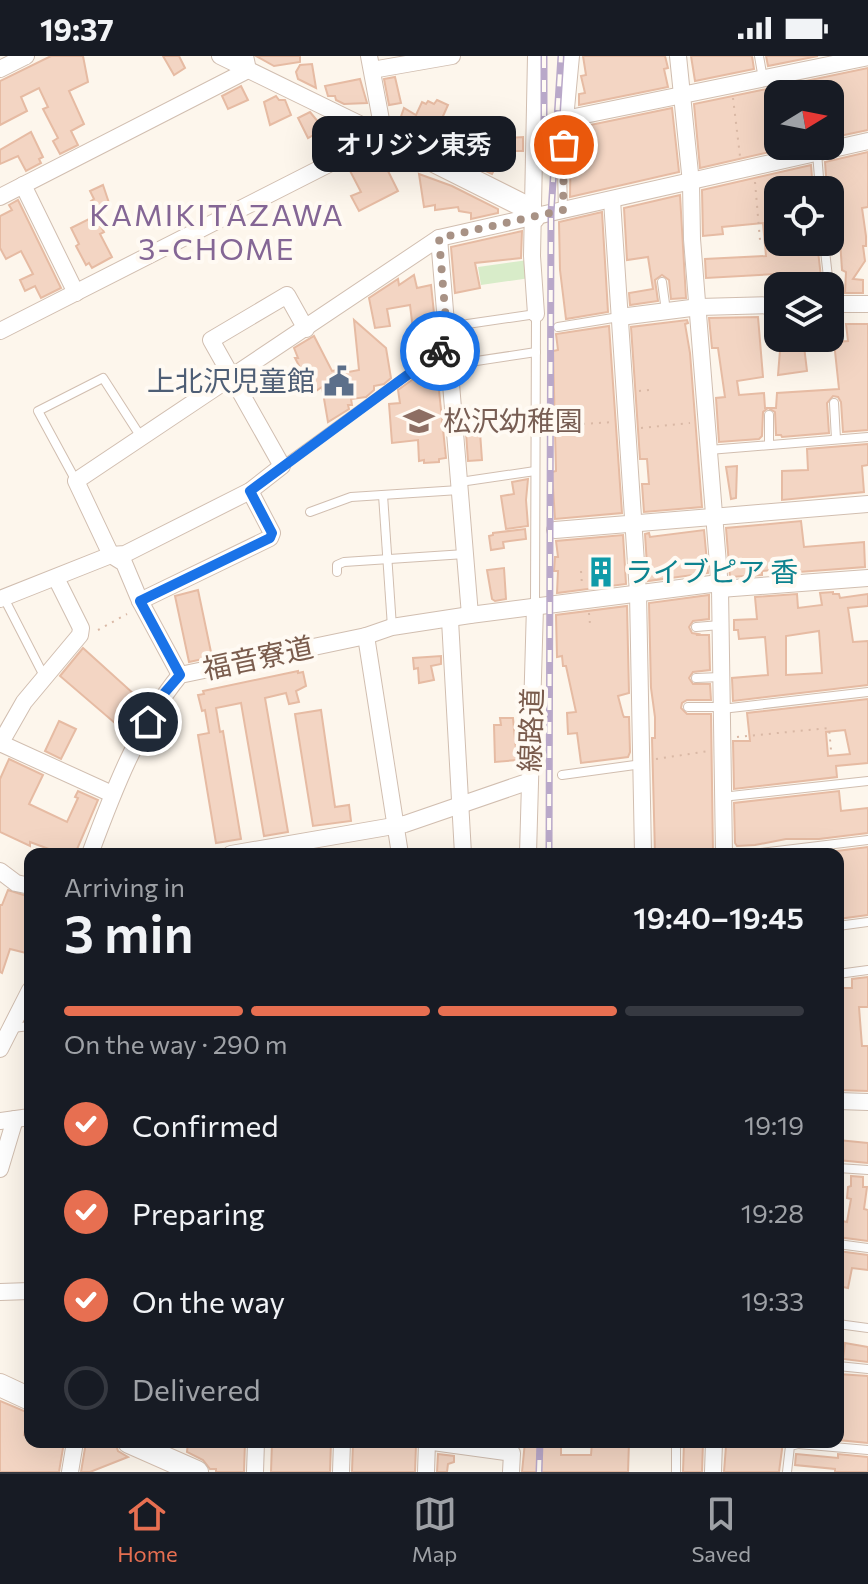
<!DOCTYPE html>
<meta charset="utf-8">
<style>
:root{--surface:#171b24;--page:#242831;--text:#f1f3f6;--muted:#9ea1a6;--line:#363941;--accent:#e76f51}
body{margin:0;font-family:Commissioner,"Noto Sans JP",sans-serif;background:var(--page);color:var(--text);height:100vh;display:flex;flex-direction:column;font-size:30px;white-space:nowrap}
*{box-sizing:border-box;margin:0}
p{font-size:26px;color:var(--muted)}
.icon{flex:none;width:44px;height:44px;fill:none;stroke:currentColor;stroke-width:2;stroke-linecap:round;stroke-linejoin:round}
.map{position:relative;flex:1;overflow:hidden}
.side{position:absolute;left:24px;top:792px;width:820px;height:600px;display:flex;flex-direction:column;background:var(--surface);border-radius:16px;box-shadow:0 8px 32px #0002}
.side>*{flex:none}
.needle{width:52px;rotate:80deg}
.tools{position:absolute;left:764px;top:24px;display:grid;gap:16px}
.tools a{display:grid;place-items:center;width:80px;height:80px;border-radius:16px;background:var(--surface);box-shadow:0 8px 32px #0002;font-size:40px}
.pin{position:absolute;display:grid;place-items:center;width:68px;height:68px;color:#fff;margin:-34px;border:4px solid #fff;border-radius:50%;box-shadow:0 2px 8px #0007}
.courier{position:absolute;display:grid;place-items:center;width:80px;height:80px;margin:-40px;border:6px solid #1a73e8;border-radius:50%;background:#fff;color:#222;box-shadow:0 2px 10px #0007}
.bubble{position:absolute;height:56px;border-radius:16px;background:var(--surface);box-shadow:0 8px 32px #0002;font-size:26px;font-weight:600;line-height:56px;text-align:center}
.head em{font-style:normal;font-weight:600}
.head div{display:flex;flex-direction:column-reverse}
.head{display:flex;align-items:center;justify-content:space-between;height:136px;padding:0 40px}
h1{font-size:52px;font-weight:600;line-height:60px}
.bar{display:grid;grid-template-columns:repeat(4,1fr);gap:12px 8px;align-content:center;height:96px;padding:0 40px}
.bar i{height:10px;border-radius:6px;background:var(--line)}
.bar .selected{background:var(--accent)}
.bar p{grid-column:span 4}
ol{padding:0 40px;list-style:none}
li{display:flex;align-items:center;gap:24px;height:88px}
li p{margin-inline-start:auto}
li .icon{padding:8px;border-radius:50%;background:var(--accent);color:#fff;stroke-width:4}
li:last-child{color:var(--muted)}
li i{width:44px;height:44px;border:4px solid var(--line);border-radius:50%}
.status{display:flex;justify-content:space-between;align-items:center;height:56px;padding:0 40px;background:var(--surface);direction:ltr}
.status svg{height:22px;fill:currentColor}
.menu{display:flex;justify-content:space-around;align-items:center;height:112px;border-top:2px solid var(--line);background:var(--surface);font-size:22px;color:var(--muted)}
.menu a{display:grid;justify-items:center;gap:4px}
.menu .selected{color:var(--accent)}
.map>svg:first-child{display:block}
</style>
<div class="status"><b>19:37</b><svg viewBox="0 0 49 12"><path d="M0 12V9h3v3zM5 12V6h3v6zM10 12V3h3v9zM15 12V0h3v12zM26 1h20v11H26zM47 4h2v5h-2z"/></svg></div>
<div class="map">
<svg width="868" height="1416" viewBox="0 0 868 1416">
<rect width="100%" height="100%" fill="#fdf6ec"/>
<path fill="#d8ecc9" d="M528 204 530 222 481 229 478 211Z"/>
<g fill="#f3d5c3" stroke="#e6bba3" stroke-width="2" fill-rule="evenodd">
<path d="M51 0H83L88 26 69 35 84 68 71 75 78 89 60 98 53 85 58 82 43 53 48 51 39 32 21 41 27 55 0 69V25Z"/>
<path d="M163 0H179L185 12 174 19Z"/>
<path d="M256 0H300V6L274 10Z"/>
<path d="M583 0H665L668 12 664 13 668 31 579 49V38L585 37 581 20 586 19Z"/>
<path d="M691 0H752L754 13 695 25Z"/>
<path d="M766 0H818L768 10Z"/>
<path d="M312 8 316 32 298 23 296 16 300 9Z"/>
<path d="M868 12V74L830 82V35L811 38H778V52H775L778 90H796L700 112 694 48Z"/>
<path d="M395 21 401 47 389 49 384 23Z"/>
<path d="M360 23 367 47 344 48 336 44 335 40H328L325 30Z"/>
<path d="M241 30 248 44 228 53 222 40Z"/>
<path d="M276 40 279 44H285L291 59 270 69 264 46Z"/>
<path d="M437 44 448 49 431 87 398 69 404 52 416 59 422 46 426 48 428 45 434 48Z"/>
<path d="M672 52 679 116 570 141 571 73Z"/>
<path d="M310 56 324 73 308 82 298 62Z"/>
<path d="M484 71 508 82 523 81V95H504L492 118 466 106Z"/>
<path d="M31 76 43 101 39 103 41 107 26 115 18 100 0 108V94Z"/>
<path d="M868 96V151L862 152 866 180V190H863L865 205 853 223 863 224V237H845L846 216 842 214 839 169 832 170 831 134H827L825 106Z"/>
<path d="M375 97 382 112 386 111 398 135 359 155 351 140 361 136 348 111Z"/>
<path d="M811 109 813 134H778V186H817L822 230H775V218L706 222 705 203 766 200 763 167 722 171 723 178 703 180 702 134Z"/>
<path d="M419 118 452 130 498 153V157L471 163V157L459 155 458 151 435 154V149L424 151Z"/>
<path d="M103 129 110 150 97 156 91 145 94 143 90 135Z"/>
<path d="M680 139 686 242 671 243 669 224 662 219 655 224 658 245 630 249 629 237 653 233 648 201 627 204 624 152Z"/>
<path d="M18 144 61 232 41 242 35 230 25 235 20 224 33 218 21 195 6 203 0 192V160L12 154 9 149Z"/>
<path d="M602 156 608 256 566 263 560 214 559 166Z"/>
<path d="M95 160 104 176 100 178 112 201 92 212 89 207 86 209 76 190 79 188 71 172Z"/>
<path d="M522 175 521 202 475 207 480 232 455 237 451 191Z"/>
<path d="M414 219 417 232 431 229 436 276H432L435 290 413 295 409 283 414 282 410 249 387 253 390 270 375 272 369 242 398 223 399 229Z"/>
<path d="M758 261 763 321 737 325 739 339 764 337 765 352H776L777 337 839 333 834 286 848 285 846 268H868V374L843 376 841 346 838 341 833 340 827 347 829 377 782 381 781 379H776L775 356 768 352 763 356 762 380 759 383 719 386 716 342 725 341 718 292H712L709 262Z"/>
<path d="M354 264 386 292 391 322 384 328 374 330V334L366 341 351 343 352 349H348L349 353 328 366 322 331 313 337 295 302H298L294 292 314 280 332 315 338 314V318L359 314Z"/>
<path d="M687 264 688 267 685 268 690 297 702 451 644 456 642 428H649L647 403H640L631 271Z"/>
<path d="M609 270 622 457 555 463 552 416 556 415 553 295 558 294 556 278Z"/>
<path d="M781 282H803L807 315 778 319Z"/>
<path d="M437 315 446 402 439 403V406L424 407V404L419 405 418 384 392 387 389 348 400 347 398 334 416 321 420 322 421 318Z"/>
<path d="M480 376 482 404 468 405 466 377Z"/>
<path d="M868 388V409L862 410 864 436 782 444V415L808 414 807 393Z"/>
<path d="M737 410 736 442 731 443 726 411Z"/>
<path d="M528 423 526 444 528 470 506 473 501 440 514 438 512 426Z"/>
<path d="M801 465 804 491 864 486 865 511 799 516 798 512 762 515V519L730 521 726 472Z"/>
<path d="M525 473 526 483 503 486 504 492 491 494 489 480 493 479V477Z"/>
<path d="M704 474 708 517 648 525 645 478 649 477 650 481Z"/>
<path d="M623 479 626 528 557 537 558 515H554L555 501H558L556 485Z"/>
<path d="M504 512 506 543 495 545 492 543 487 514Z"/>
<path d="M198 534 212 601 189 606 175 540Z"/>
<path d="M833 536V538H839L840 542 868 538V550L848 552 853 586 868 585V629L733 645 732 622 768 619 765 581 739 583 738 574H734V564L757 563 755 541 797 538 798 552 822 549 820 537ZM819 575 822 617 786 619V580Z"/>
<path d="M709 539V563L693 565 689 571 692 577 698 578 696 579H709L710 614 693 616 689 622 693 628H710L711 644H687L682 647 681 652 687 658H711L713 798H655L652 682H655V661L651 632 649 547Z"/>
<path d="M627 550 629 637 618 640 623 659 624 661H629L630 696 628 701 581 707 577 677 568 678 567 657 576 656 566 610H563L562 600 557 601 556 559Z"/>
<path d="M83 592 145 648 138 656 140 658 123 674 60 620Z"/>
<path d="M441 600V608L431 610 434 624 419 627 418 612 414 613 413 602Z"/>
<path d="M298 615V617L303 616 306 630 296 635 299 646 289 648 286 637 265 642 288 776 264 780 241 647 216 652 220 676 223 675 241 783 216 787 198 679 209 677 205 654 202 655 198 639 204 638 203 635Z"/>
<path d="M868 643V707L836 710 837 721 734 733 733 685H750L747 657ZM845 674 850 698 828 700 826 676Z"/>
<path d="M321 654 335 751 349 749 351 765 313 770 295 658Z"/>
<path d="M500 662H513L517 704 495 706 494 669H501Z"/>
<path d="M59 665 76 673 61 703 45 695Z"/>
<path d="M9 703 43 719 29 748 67 766 78 742 75 741 78 735 98 744 75 798H62L30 786V790L0 776V723Z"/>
<path d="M839 735 841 755 868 752V777L819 783H786L755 789 737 790 735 787 734 747Z"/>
<path d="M868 791V859L838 863V798L821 797Z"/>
<path d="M8 834 30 841V898L10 893 2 917 0 916V849H2Z"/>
<path d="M868 921V951H859L862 990H868V1035L839 1034 841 999 838 998V932H852V923Z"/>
<path d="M838 1084 868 1087V1107L838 1104Z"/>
<path d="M851 1120 863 1121V1131H867L864 1153 868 1154V1185L838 1181V1164L847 1166 851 1143 847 1142 848 1131 851 1130Z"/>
<path d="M838 1195 868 1199V1214L852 1212 848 1232 838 1230Z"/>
<path d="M845 1287 868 1291V1306L843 1303Z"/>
<path d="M838 1318 868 1320V1387L838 1384Z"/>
<path d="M0 1345 29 1357 24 1379 30 1381V1386H64L59 1416H0Z"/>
<path d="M86 1386H115L118 1395 128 1401 90 1416H81Z"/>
<path d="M188 1386H245L244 1416H216V1413H210L203 1404 187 1396Z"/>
<path d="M272 1386H331L330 1416H271Z"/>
<path d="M353 1386 416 1389 415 1416H352Z"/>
<path d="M525 1386H561V1399H591L592 1386H629L628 1416H522Z"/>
<path d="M684 1386H703L702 1416H683Z"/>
<path d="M744 1386H783L779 1416H724L726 1390 745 1391Z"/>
<path d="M438 1398 454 1400V1406L448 1408 447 1416H437Z"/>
<path d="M796 1398 838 1402V1398L868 1401V1416H835V1413L795 1409Z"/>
</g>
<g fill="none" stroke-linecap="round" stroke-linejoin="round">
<g stroke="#d1beb0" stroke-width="10">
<g id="lane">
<path d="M759 0 763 23"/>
<path d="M817 97 820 134"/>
<path d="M563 154 562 115 565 63"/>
<path d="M824 186 829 230"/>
<path d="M662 226 666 255"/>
<path d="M447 271 536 258 535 550"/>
<path d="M558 271 619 261"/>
<path d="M450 309 536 296"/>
<path d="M834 347 836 383"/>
<path d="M769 359V389"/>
<path d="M454 371 535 360"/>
<path d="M709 394 868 381"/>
<path d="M282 410 446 291"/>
<path d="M76 425 38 355 103 322 141 381"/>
<path d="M460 426 535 415"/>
<path d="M383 439 392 571"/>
<path d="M310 456 351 441 459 434"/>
<path d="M337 516V509L344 506 465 498"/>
<path d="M4 542 44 620"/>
<path d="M696 571 720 569"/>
<path d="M696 622 721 621"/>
<path d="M688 651H721"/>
<path d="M722 653 868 636"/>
<path d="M562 719 642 708"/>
<path d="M722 741 868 725"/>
<path d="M753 798 868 784"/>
<path d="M838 870 868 866"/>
<path d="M838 918 868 914"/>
<path d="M12 972 30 970"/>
<path d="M838 1112 868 1114"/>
<path d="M838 1188 868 1192"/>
<path d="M838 1268 868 1272"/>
<path d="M838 1310 868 1313"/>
<path d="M798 1386V1388L868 1394"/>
<path d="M676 1416V1386"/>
<path d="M787 1416 790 1390 798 1388"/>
</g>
</g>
<g stroke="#d1beb0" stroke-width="18">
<g id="street">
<path d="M220 0 384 80"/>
<path d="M369 0 384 80"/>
<path d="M536 0 532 200 536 258"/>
<path d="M571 0 565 63 868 1"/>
<path d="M678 0 691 127 692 183 720 533 724 798"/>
<path d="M0 13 26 0"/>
<path d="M372 14 452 0"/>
<path d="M23 129 76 237"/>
<path d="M0 141 248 14 245 0"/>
<path d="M612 144 638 537 643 798"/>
<path d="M439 182 470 559"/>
<path d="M830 248H868"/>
<path d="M620 261 699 251 778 249"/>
<path d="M0 275 384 80"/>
<path d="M555 474 868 448"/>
<path d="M720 533 868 522"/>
<path d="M0 543 111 499 125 498 250 435 282 410 211 284 287 239 306 273"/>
<path d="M140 545 270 482 272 477 250 435"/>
<path d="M450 564 463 798"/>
<path d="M366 580 400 798"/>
<path d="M180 619 140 545 124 507 111 499 76 425 439 182 868 85"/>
<path d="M0 687 112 738"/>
<path d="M0 688 24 646 80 579 81 572 56 522"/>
<path d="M90 798C113 736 138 670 180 619L366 580 392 571 470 559 719 527"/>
<path d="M231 798 405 768 530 725"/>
<path d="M528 798 535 550"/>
<path d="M0 815 16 827 30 830"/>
<path d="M0 993 30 934"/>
<path d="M838 1045 868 1046"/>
<path d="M0 1065 30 1061"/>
<path d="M0 1113 15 1063"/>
<path d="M0 1236 30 1235"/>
<path d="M433 1386 512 1397 511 1416"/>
<path d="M70 1416 75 1386"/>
<path d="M255 1416 256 1386"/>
<path d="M341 1416 342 1386"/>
<path d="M426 1416 427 1386"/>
<path d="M713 1416 714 1386"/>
</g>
</g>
<g stroke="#d6c0b0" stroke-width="24">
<g id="secondary">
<path d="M384 80 520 148 534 161"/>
<path d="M0 1329 30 1343"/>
<path d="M129 1386 197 1416"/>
</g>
</g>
<g stroke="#d9b8a5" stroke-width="2" stroke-dasharray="2 6" stroke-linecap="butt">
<path d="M800 29 801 38"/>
<path d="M733 42 740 100"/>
<path d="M755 126 760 184"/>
<path d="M639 335 650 334"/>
<path d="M583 368 613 366"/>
<path d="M641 372 690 367"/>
<path d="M581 515 582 529"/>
<path d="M589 557 590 568"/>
<path d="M98 574 127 558"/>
<path d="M737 681 829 672 831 694"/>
<path d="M656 703 709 695"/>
</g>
<use href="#lane" stroke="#fff" stroke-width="8"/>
<use href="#street" stroke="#fff" stroke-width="16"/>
<use href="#secondary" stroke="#fff" stroke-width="22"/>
<g stroke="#b9a8c9" stroke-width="7">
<g id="rail">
<path d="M544 0V94"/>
<path d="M549 798 551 157 561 0"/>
<path d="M539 1416 540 1386"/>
</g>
</g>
<use href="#rail" stroke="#fffaf3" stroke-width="4" stroke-dasharray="12" stroke-linecap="butt"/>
</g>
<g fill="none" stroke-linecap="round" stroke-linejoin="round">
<path stroke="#a89285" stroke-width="8" stroke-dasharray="0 14.4" d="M440 295 448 290 439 182 563 154 564 89"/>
<path stroke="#1a73e8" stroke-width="10" d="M148 666 160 642 180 619 140 545 270 482 272 477 250 435 440 295"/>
</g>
<defs>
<g id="civic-bare" transform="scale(2.4)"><path d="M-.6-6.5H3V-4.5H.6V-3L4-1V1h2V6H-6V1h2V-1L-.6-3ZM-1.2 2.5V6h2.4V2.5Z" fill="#5c6f8a" stroke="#fffaf3" stroke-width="2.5" paint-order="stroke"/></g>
<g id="school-bare" transform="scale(2.4)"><path d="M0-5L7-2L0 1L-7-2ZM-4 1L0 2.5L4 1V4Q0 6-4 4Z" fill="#8d6e63" stroke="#fffaf3" stroke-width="2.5" paint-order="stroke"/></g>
<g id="building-bare" transform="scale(2.4)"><path d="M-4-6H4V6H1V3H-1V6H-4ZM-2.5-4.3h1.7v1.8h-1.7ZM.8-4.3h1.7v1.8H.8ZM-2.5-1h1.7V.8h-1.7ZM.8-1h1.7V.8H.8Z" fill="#0f9aa8" stroke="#fffaf3" stroke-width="2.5" paint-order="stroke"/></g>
</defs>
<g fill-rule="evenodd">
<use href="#civic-bare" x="339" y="325"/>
<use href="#school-bare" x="419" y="365"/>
<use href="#building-bare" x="601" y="516"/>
</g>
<g text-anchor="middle" stroke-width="8" stroke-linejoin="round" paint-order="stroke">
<g font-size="28" fill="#4e5e75" stroke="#fffaf3" text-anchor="end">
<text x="315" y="335">上北沢児童館</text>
</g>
<g font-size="28" fill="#785e54" stroke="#fffaf3" text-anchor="start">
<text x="443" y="375">松沢幼稚園</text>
</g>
<g font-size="28" fill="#0d838f" stroke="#fffaf3" text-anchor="start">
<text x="625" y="526">ライブピア 香</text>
</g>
<g font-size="28" fill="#7a5c4d" stroke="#fffaf3">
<text transform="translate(258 602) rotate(-12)" y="10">福音寮道</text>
<text transform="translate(531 674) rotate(-88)" y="10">線路道</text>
</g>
<g font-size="30" letter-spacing="2" fill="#846695" stroke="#fffaf3">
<text x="217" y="170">KAMIKITAZAWA<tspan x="217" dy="34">3-CHOME</tspan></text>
</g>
</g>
</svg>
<div class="tools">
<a><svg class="needle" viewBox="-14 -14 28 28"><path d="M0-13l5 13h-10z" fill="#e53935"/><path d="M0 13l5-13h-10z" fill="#9ea1a6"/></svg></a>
<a><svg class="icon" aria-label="locate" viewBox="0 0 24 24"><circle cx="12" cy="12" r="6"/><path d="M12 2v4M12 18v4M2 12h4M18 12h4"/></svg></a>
<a><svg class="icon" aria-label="layers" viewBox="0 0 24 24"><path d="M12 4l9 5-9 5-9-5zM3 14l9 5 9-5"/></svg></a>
</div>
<div class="pin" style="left:564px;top:89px;background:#ea580c"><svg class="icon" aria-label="bag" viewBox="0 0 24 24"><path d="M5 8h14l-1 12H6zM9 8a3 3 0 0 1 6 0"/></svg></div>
<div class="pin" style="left:148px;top:666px;background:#1f2937"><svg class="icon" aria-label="home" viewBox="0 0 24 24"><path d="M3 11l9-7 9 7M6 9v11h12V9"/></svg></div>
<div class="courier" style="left:440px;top:295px"><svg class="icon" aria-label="bike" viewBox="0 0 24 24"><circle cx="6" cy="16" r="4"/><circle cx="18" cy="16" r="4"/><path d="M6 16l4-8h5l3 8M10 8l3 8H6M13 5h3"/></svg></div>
<div class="bubble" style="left:312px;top:60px;width:204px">オリジン東秀</div>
<section class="side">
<div class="head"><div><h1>3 min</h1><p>Arriving in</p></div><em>19:40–19:45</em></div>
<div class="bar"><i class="selected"></i><i class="selected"></i><i class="selected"></i><i></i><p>On the way · 290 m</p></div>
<ol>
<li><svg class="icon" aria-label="check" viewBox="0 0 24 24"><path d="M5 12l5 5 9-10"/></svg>Confirmed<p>19:19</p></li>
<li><svg class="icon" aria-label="check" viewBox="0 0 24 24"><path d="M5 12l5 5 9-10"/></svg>Preparing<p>19:28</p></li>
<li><svg class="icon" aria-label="check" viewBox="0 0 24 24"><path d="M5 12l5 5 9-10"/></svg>On the way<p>19:33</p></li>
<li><i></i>Delivered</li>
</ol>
</section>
</div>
<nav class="menu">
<a class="selected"><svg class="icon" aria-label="home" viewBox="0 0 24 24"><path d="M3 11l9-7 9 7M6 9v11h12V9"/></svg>Home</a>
<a><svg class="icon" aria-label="map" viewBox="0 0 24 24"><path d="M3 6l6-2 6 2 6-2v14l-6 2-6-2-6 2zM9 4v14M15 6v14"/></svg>Map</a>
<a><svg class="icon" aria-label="saved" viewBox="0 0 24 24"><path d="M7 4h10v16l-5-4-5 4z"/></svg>Saved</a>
</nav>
